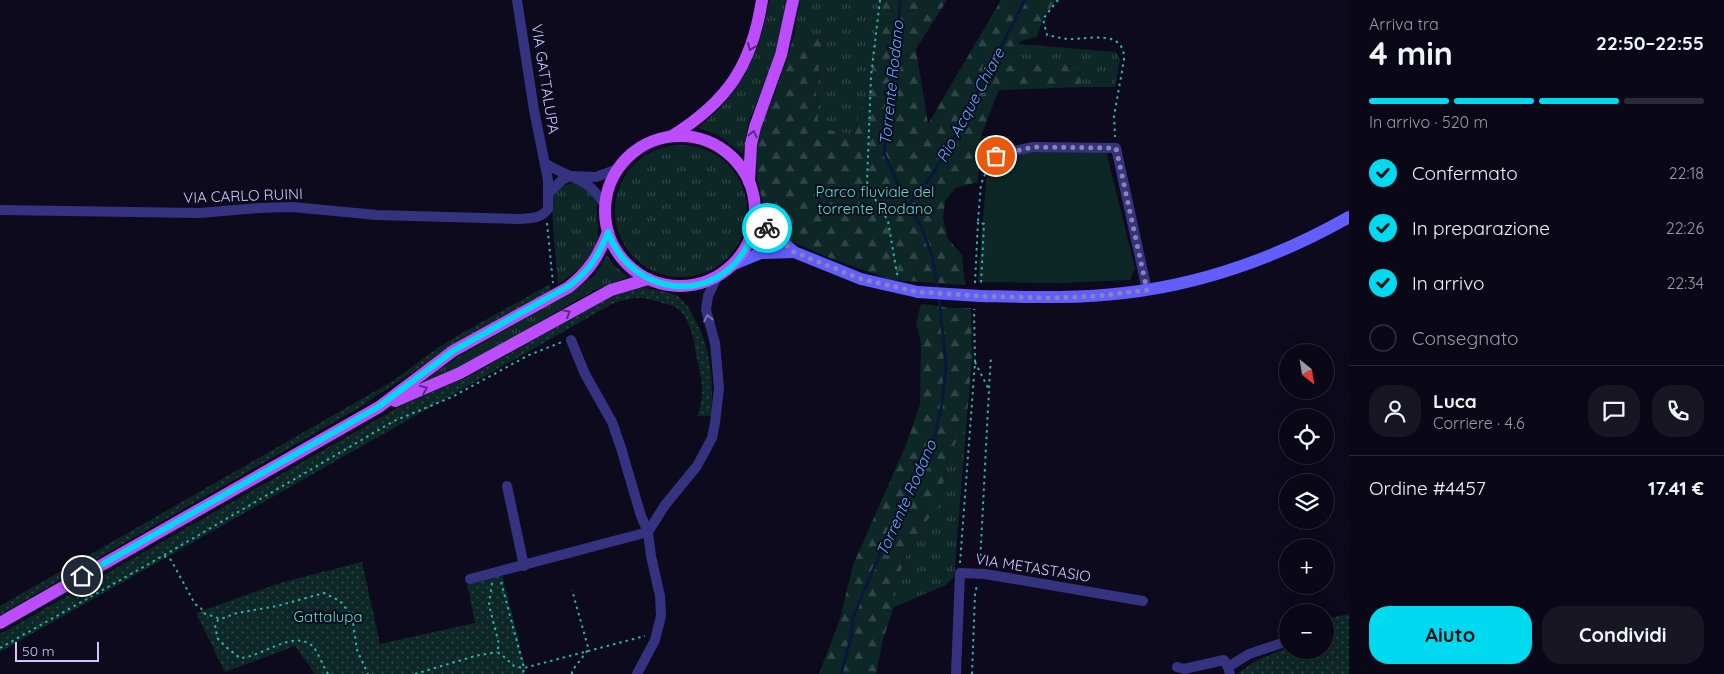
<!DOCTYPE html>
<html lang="it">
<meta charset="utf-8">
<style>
:root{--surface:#0a0816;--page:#181623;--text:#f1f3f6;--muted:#999aa1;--line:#2a2935;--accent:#00daf1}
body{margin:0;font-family:Quicksand,sans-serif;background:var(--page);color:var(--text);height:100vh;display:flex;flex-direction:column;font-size:19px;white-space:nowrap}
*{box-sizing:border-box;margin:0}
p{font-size:16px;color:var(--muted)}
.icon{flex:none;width:28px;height:28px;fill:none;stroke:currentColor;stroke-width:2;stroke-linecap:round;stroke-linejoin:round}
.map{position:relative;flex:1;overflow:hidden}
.drawer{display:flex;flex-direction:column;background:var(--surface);width:375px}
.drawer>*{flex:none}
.needle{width:32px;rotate:150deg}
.fabs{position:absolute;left:1279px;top:344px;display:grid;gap:10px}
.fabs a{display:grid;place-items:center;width:55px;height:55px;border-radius:50%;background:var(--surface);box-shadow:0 5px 20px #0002,0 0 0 1px var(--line);font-size:25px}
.scale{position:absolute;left:15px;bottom:12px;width:84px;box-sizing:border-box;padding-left:5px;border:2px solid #cdc6ff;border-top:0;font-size:14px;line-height:18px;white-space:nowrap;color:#cdc6ff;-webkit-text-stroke:4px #0d0a1d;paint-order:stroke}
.pin{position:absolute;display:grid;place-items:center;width:42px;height:42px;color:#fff;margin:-21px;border:2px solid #fff;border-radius:50%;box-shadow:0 1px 5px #0007}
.courier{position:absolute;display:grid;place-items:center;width:50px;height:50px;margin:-25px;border:4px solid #00daf1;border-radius:50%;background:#fff;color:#222;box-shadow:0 1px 6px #0007}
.summary em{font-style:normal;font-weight:800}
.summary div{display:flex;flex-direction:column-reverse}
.summary{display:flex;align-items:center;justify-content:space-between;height:85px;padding:0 20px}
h1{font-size:32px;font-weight:800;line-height:38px}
.bar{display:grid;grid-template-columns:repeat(4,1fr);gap:8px 5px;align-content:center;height:60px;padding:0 20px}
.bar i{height:6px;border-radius:4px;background:var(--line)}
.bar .on{background:var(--accent)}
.bar p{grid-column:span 4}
.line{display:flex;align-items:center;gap:12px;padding:0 20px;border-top:1px solid var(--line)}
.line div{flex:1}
.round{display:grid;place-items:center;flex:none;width:52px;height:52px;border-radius:20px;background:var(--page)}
ol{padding:0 20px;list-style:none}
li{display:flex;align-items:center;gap:15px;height:55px}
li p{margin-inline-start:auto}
li .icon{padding:5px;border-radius:50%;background:var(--accent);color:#111;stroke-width:4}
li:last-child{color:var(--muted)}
li i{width:28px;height:28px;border:2px solid var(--line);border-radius:50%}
.action{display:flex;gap:10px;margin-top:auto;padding:10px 20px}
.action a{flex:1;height:58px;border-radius:20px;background:var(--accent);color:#111;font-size:20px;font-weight:800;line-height:58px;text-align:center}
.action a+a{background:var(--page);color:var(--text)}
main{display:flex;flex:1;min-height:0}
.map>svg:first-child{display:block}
</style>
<main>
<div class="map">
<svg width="1349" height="674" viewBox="0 0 1349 674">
<defs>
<pattern id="grass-tufts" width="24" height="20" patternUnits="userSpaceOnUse" patternTransform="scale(1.25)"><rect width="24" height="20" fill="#0d2726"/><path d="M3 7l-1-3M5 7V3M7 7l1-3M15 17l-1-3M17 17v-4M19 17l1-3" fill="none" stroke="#2f4547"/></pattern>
<pattern id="forest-firs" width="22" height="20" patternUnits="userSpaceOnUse" patternTransform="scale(1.25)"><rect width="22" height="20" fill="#0d2726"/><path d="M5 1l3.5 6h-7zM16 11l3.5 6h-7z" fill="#2f4547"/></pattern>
<pattern id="park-dots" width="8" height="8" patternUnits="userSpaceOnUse" patternTransform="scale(1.25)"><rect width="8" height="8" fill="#0d2726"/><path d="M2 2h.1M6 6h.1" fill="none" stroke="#2f4547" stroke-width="1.8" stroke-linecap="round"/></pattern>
</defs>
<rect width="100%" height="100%" fill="#0d0a1d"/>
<g fill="url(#grass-tufts)">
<path d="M769 0H788L773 62 748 124 743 154 718 135 698 128C742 92 759 57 769 0Z"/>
<path d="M799 0H880L871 76 854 135 825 129 818 119 816 91 822 39 795 33Z"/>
<path d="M1018 44 1116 52 1120 60 1115 87H1081L1082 77 1073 67 1058 60 1046 65 1028 60 1006 66Z"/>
<circle cx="681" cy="211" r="66"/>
<path d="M572 183 586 188 597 203C596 213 599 230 598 238 594 259 575 274 558 284L553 229 552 197 563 186Z"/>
<path d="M607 255 614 265 628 277 593 291 462 366 427 381 434 373 460 356 582 285 595 275Z"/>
<path d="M966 428 954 577 946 585 894 607 891 598 910 545 939 504 950 451Z"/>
</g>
<g fill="url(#forest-firs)">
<path d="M880 0H947L916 49 928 124 1001 0H1056L1043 19 1037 37 1020 41 1007 66 1028 60 1046 65 1058 60 1073 67 1082 77 1081 87 1000 90 997 94 981 136 978 182 955 188 945 201 943 217 948 239 962 255 965 285 892 280 827 257 791 241 775 229 765 212 757 177 756 156 757 141 761 123 775 94 795 33 822 39 816 91 818 120 825 129 854 135 871 76Z"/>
<path d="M921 304 953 308H971L972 359 966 428 950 451 939 504 910 545 891 598 894 607 883 639 876 674H819L840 619 853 565 906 445 920 404 921 342 916 324Z"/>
</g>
<g fill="url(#park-dots)">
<path d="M550 284 551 292 457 344 367 402 364 405 0 615V606L393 381 436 349 457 336Z"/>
<path d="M639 287C651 290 669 290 679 297 685 302 690 309 693 316 711 346 714 382 711 416H697C705 399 702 381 698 363 694 345 692 313 671 305 668 304 664 304 660 302 640 296 632 297 612 304L0 652V634L404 404 466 378 621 291Z"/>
<path d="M362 562 380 644 475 623 467 583 502 574 525 666 524 674H315L295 646 225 672 196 613 280 583Z"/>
<path d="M1349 614V674H1238C1251 662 1271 653 1287 649L1288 650H1325V619Z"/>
</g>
<path fill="#0d2726" d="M1106 151 1135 268 1130 280 1061 283 978 282 986 181C988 175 990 168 995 164 1013 148 1082 151 1106 151Z"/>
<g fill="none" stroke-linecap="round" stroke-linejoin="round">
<g stroke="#06193a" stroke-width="3">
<path d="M900 0 899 34 884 153 908 206 921 226 932 255 938 289"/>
<path d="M908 206 933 174 957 132 1025 0"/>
<path d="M841 674 851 638 853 617 891 528 934 439 942 403 946 366 939 298"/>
</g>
<g stroke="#26b4ab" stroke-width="2" stroke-dasharray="2.5 4" stroke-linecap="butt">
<path d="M880 0 871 76 867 182 871 192 888 221 897 274 899 275"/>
<path d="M1058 0 1043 19 1047 35C1054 36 1062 39 1070 39 1091 39 1125 29 1124 60L1114 116 1115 137"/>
<path d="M978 221 981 184 990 163"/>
<path d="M547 223 553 283"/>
<path d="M975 283 978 222 984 224 981 284"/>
<path d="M975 362 989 390 980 563"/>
<path d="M989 388 991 357"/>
<path d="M164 556 171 560 195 604 201 608 203 613 221 619"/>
<path d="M960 563 975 362 974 309"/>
<path d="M501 582 524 668 523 674"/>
<path d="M492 583 489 605 499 644 497 652 503 656 514 666 524 668 645 636"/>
<path d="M0 648 161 557 394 421 452 397 529 355 562 342"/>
<path d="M328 674C323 666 320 657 315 649 297 626 263 657 240 658L226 647 218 639 215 627 218 620 237 613 277 606 324 593 340 601 352 616 357 650 368 674"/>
<path d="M415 674 475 656 497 652"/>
<path d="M572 674V671L587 651 588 647 572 590"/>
<path d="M972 674 975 594 977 585"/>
</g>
<g stroke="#35327f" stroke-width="10">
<path d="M996 155 1033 147 1116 148 1147 290"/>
<path d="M545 163C559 173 575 176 589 186 595 191 600 198 605 205"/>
<path d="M548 194 562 180 570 176 596 177 618 169"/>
<path d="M0 210 199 213 259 208 292 207 377 215 520 219C530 218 541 219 548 209V180L534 110 517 0"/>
<path d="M507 486 524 566"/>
<path d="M470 579 648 532 641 516 621 448 612 422 585 374 571 340"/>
<path d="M1177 667 1184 669 1224 660 1228 667 1230 674"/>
<path d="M1228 667 1249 654 1288 641"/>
<path d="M637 674 655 640 661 616 660 596 651 556 648 532 665 505 697 466 712 438 715 423 719 388 715 343 706 310 708 296 717 277"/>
<path d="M956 674 960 573 985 574 1143 601"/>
</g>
<g stroke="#615dff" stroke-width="12">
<path d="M756 210 769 230 794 252 861 279 918 292"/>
<path d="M734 264 761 253 794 252"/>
<path d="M980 296C1028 297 1076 299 1124 293 1203 284 1280 256 1349 217"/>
</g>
<g stroke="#bc4dff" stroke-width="12">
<circle cx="680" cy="211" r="75"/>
<path d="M672 136C728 101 752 65 762 0"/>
<path d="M749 182 751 144 755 127 781 55 793 0"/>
<path d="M395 401 460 373 611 290 648 279"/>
<path d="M0 623 379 407 453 351 569 287C590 270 598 257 608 232"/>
</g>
<path stroke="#615dff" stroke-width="12" d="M918 292 980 296"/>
</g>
<defs><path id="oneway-chevron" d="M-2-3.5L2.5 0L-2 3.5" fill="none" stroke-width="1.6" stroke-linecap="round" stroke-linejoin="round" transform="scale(1.25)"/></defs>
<g stroke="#5c2883">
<use href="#oneway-chevron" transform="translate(751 47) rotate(112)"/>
<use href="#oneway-chevron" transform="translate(753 134) rotate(-77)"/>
<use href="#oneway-chevron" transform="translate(567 313) rotate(-29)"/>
<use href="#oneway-chevron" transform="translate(424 389) rotate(-22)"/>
</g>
<use stroke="#7975b9" href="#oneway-chevron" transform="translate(708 318) rotate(-102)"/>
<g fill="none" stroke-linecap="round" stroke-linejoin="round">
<path stroke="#8a84b0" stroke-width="5" stroke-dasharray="0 9" d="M767 228 794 252 861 279 918 292 980 296 1050 298 1098 296 1147 290 1116 148 1033 147 996 156"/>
<path stroke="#00daf1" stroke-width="6" d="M82 576 378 407 453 351 569 286C590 270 598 257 608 232 631 297 717 307 748 244 753 233 755 222 756 210L767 228"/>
</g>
<g text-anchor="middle" stroke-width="4" stroke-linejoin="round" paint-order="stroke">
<g font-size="15" fill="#cdc6ff" stroke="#0d0a1d">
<text transform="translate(545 79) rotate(81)" y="5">VIA GATTALUPA</text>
<text transform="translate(243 196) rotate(-2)" y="5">VIA CARLO RUINI</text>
<text transform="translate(1033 568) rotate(9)" y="5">VIA METASTASIO</text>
</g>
<g font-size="15" fill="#4de5be" stroke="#0d0a1d">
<text x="875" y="197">Parco fluviale del<tspan x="875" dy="17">torrente Rodano</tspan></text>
<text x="328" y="622">Gattalupa</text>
</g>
<g font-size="16" font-style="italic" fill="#54b0ff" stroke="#0d0a1d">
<text transform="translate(891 83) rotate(-84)" y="6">Torrente Rodano</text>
<text transform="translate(970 105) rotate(-62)" y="6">Rio Acque Chiare</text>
<text transform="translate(906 498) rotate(-66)" y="6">Torrente Rodano</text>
</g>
</g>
</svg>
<div class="fabs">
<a><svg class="needle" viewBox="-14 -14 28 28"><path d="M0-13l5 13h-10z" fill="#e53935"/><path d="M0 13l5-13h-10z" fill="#999aa1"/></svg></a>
<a><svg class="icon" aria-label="locate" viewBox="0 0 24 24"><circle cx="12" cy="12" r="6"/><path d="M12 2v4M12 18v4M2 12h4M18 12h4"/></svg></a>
<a><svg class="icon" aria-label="layers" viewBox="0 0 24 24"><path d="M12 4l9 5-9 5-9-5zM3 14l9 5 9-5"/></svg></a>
<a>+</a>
<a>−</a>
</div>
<div class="scale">50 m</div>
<div class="pin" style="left:996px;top:156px;background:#ea580c"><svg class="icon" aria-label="bag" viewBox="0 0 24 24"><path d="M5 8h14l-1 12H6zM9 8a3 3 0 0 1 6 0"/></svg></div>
<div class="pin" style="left:82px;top:576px;background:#1f2937"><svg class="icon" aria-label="home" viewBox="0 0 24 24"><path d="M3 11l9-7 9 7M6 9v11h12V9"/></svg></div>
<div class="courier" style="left:767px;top:228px"><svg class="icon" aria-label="bike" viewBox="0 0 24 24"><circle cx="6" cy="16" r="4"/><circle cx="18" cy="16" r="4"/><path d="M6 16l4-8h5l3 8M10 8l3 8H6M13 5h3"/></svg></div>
</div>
<section class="drawer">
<div class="summary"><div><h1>4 min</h1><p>Arriva tra</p></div><em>22:50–22:55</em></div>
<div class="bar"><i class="on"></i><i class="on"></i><i class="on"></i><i></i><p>In arrivo · 520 m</p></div>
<ol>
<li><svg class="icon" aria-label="check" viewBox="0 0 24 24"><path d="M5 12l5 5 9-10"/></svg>Confermato<p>22:18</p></li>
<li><svg class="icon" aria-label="check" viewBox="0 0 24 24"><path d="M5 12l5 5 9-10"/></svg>In preparazione<p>22:26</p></li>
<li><svg class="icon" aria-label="check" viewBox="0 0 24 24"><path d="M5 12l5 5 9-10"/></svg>In arrivo<p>22:34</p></li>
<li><i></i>Consegnato</li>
</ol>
<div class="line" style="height:90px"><a class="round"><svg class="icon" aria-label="person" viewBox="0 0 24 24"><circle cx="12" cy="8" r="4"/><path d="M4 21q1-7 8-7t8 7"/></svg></a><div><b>Luca</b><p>Corriere · 4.6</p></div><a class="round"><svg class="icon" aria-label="chat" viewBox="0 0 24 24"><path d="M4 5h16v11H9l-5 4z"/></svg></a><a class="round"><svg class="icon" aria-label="phone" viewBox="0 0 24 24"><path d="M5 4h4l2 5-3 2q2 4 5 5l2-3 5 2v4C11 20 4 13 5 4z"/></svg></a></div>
<div class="line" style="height:65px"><div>Ordine #4457</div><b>17.41 €</b></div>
<div class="action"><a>Aiuto</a><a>Condividi</a></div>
</section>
</main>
